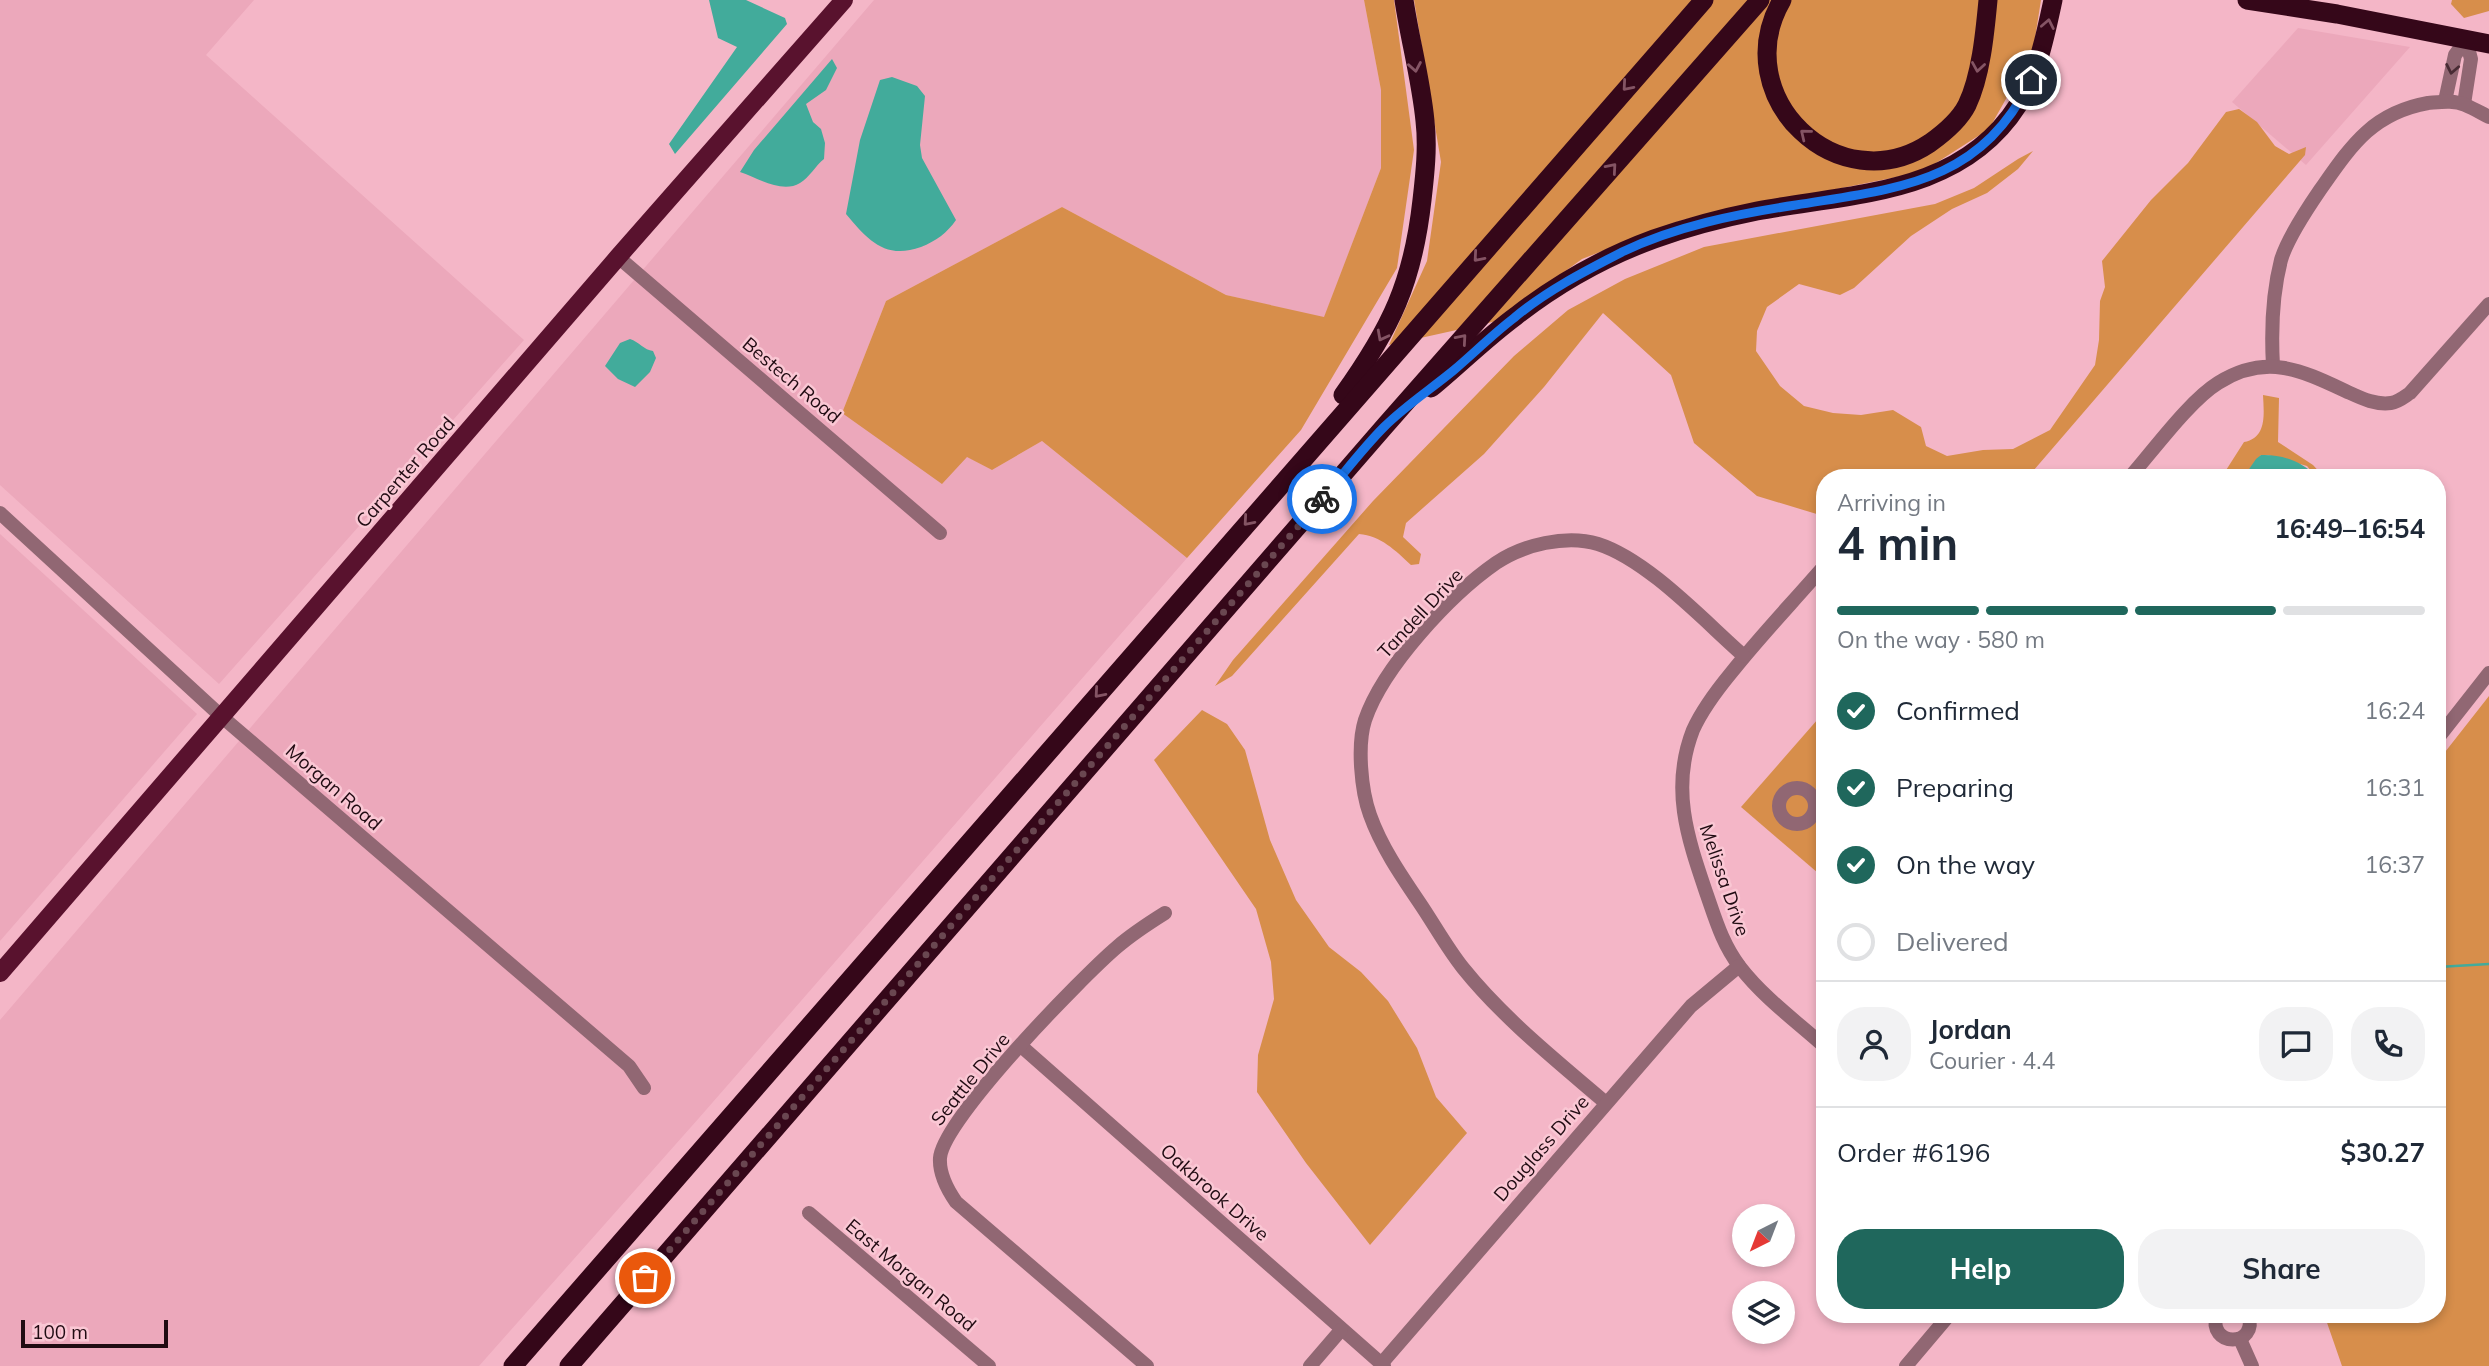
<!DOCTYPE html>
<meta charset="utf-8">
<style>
:root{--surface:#fff;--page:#f2f2f3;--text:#1f2937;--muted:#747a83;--line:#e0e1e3;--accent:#1f675c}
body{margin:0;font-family:Mulish,sans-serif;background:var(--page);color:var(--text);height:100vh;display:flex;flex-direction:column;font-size:26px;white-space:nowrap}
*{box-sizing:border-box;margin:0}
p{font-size:23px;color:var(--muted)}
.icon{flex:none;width:38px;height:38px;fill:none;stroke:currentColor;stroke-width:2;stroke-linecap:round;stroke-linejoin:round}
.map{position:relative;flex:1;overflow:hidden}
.sheet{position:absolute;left:1816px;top:469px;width:630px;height:854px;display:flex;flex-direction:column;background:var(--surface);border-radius:28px;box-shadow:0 4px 10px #0003}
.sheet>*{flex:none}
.needle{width:46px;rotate:222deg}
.fabs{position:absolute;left:1732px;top:1204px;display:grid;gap:14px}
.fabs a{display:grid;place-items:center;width:63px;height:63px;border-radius:50%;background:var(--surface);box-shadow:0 4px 10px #0003;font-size:35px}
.scale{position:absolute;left:21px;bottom:18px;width:147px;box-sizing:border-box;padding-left:7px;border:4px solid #200b12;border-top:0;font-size:19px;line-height:24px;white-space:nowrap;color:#200b12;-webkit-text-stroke:5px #fac7d4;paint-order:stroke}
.pin{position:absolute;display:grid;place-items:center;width:60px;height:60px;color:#fff;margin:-30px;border:4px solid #fff;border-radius:50%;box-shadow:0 2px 7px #0007}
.courier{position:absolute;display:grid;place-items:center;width:70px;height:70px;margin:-35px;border:5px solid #1a73e8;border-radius:50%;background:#fff;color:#222;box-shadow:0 2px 9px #0007}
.head em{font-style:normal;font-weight:700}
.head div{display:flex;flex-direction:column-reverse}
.head{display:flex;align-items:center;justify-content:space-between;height:119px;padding:0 21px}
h1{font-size:46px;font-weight:700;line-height:52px}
.bar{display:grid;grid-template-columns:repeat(4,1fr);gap:10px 7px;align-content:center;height:84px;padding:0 21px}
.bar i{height:9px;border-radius:5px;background:var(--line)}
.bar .active{background:var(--accent)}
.bar p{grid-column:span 4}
.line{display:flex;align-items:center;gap:18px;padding:0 21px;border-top:2px solid var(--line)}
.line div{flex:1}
.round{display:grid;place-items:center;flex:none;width:74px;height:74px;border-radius:28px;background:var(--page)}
ol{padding:0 21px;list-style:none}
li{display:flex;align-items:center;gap:21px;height:77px}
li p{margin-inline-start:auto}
li .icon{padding:7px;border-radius:50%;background:var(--accent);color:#fff;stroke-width:4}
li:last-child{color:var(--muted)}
li i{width:38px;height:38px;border:4px solid var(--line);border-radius:50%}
.button{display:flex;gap:14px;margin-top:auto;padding:14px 21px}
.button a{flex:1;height:80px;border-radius:28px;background:var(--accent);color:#fff;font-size:28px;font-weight:700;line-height:80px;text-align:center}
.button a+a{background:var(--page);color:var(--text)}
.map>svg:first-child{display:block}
</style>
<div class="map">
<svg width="2489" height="1366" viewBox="0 0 2489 1366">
<rect width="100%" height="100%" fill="#f4b6c7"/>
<g fill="#eca8bb">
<path d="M0 0H254L206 55 524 340 219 684 0 485Z"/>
<path d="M874 0H1364L1381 90V168L1324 318 1226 295 1062 207 886 301 842 413 968 457 992 470 1042 441 1187 558 699 1118 479 1366H0V1020Z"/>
<path d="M2298 28 2410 47 2306 165 2232 102Z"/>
<path d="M0 534 197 714 0 941Z"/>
</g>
<g fill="#d78e4b">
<path d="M1364 0H1394L1414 150 1397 268 1301 430 1187 558 1042 441 992 470 967 457 942 484 842 413 886 301 1062 207 1226 295 1324 317 1381 168V90Z"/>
<path d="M1414 0H2041L2033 51 1989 129 1922 172 1682 220 1582 259 1497 321 1389 345 1427 261 1441 162Z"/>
<path d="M2452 0H2489V11L2464 18 2451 4Z"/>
<path d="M2239 109 2257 122 2275 146 2289 154 2306 147 2305 155 2027 478H1825V519L1820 515 1757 496 1694 443 1671 375 1603 313 1544 387 1484 454 1406 523 1403 537 1421 554 1419 564 1411 565C1395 550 1381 536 1359 534L1232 676 1215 686 1233 660 1373 501 1514 356 1568 310 1625 279 1704 247 1935 204 1974 188 2018 159 2033 151 2018 169 1987 193 1952 209 1911 236 1854 288 1840 295 1799 284 1767 307 1757 331 1756 351 1780 386 1804 406 1833 413 1861 415 1893 410 1921 427 1926 446 1947 456 1983 450 2013 449 2050 430 2095 365 2099 340 2100 301 2105 287 2102 261 2151 200 2188 163 2226 112Z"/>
<path d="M2263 395 2279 398 2278 442 2313 465 2325 478H2317L2307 466 2268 455H2261L2243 478H2221L2244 442C2267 438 2264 414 2263 395Z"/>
<path d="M2489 696V1366H2342L2324 1314H2438V761Z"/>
<path d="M1202 710 1227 724 1245 750 1270 840 1296 900 1329 947 1361 972 1388 1001 1417 1048 1436 1097 1467 1133 1370 1245 1306 1163 1257 1092 1258 1055 1274 999 1271 962 1256 909 1154 760Z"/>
<path d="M1825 711V879L1741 807Z"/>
</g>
<g fill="#42ab9b">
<path d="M709 0H746L785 18 787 24 675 154 669 144 737 47 718 38Z"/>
<path d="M832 59 837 68 826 90 806 104 813 122 821 129 825 143 824 159C816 165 809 178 800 183 782 194 758 178 740 172L754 150Z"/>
<path d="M892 77 917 86 925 96 920 145 922 158 956 220C947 233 936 241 921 247 885 260 868 240 846 214L860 140 880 80Z"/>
<path d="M630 339C639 342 644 350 653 351L656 358 650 372 635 387 618 379 605 366 620 343Z"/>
<path d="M2261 455C2282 454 2304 462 2317 478H2243L2256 459Z"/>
</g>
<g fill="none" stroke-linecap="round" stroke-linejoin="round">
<path stroke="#42ab9b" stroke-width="2.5" d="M2438 967 2489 964"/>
<g stroke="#916773" stroke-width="14">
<path d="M2445 101 2455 55 2466 40"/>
<path d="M2464 104 2471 59 2466 40"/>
<path d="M618 257 940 533"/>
<path d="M2273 366C2271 330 2272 295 2281 260 2287 239 2307 209 2320 190 2351 146 2372 113 2428 103 2441 102 2454 100 2465 105 2473 108 2481 113 2489 117"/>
<path d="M2129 478C2153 451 2189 401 2218 383 2267 352 2303 371 2350 393 2363 399 2376 405 2391 403 2398 402 2404 397 2410 393L2489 304"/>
<path d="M0 513 221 716 629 1066 644 1088"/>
<path d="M1825 565C1794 601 1761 635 1731 673 1717 690 1702 710 1693 730 1670 789 1688 839 1707 895 1716 921 1723 945 1740 967 1764 998 1796 1021 1825 1047"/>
<path d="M2438 738 2489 673"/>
<circle cx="1797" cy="806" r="18"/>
<path d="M1021 1046 1384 1366"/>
<path d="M1606 1103C1557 1061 1504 1019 1463 968 1447 948 1434 924 1419 902 1400 874 1381 846 1370 815 1361 790 1357 745 1365 720 1383 667 1450 595 1496 563 1523 545 1566 534 1598 544 1648 560 1704 621 1744 656"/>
<path d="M809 1213 989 1366"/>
<path d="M2217 1314C2206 1348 2260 1348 2248 1314"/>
<path d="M2240 1339 2252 1366"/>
<path d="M1381 1364 1691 1006 1739 966"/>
<path d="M1147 1366 956 1202C947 1189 939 1174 940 1158 943 1119 1083 976 1117 947 1132 934 1149 923 1165 913"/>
<path d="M1310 1366 1341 1330"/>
<path d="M1906 1366 1950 1314"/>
</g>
<path stroke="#59122e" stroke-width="18" d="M0 973 618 257 844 0"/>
<g stroke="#350719" stroke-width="19">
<path d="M1782 0C1726 97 1839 204 1930 143 1944 133 1959 121 1967 105 1981 76 1985 32 1988 0"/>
<path d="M2247 0 2337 14 2489 44"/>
<path d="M1431 388C1459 365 1486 338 1516 316 1557 284 1605 257 1654 239 1688 227 1722 218 1757 211 1850 193 1960 196 2018 105 2038 73 2045 37 2053 0"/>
<path d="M1343 395C1391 328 1413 282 1422 200 1425 174 1428 147 1425 121 1421 80 1410 40 1404 0"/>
<path d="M513 1366 1704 0"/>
<path d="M569 1366 1384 427 1760 0"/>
</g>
</g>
<defs><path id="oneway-chevron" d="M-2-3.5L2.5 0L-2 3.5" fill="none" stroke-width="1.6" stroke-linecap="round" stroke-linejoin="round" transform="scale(1.75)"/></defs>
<g stroke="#845464">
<use href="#oneway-chevron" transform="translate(2048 24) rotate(-79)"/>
<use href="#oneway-chevron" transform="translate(1415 67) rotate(80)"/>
<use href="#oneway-chevron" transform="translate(1978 67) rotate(99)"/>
<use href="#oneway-chevron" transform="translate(1627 86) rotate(131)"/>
<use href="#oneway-chevron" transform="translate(1805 134) rotate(-141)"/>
<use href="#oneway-chevron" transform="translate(1612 168) rotate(-49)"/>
<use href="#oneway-chevron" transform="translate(1478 257) rotate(131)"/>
<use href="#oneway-chevron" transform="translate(1382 336) rotate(118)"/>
<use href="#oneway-chevron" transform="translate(1462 339) rotate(-49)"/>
<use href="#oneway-chevron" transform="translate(1248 521) rotate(131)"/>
<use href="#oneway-chevron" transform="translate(1099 693) rotate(131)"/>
</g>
<use stroke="#482b34" href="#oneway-chevron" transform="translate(2452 69) rotate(101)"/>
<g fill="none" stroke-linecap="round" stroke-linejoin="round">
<path stroke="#6a4751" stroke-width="7" stroke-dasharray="0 12.6" d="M645 1278 1322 499"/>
<path stroke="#1a73e8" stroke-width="9" d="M1322 499C1342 476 1362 449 1384 427 1405 406 1431 389 1454 370 1474 353 1493 334 1514 318 1546 291 1585 271 1622 252 1676 226 1737 214 1796 205 1898 188 1980 184 2031 80"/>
</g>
<g text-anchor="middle" stroke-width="5" stroke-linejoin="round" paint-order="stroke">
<g font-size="19" fill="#200b12" stroke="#fac7d4">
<text transform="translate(792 380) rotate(40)" y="7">Bestech Road</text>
<text transform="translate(405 472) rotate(-49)" y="7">Carpenter Road</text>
<text transform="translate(1420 613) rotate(-47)" y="7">Tandell Drive</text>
<text transform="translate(334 787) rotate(41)" y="7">Morgan Road</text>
<text transform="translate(1725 880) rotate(71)" y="7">Melissa Drive</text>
<text transform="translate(970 1079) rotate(-51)" y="7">Seattle Drive</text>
<text transform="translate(1541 1148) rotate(-49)" y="7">Douglass Drive</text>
<text transform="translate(1215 1192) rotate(41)" y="7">Oakbrook Drive</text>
<text transform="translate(911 1275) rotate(40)" y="7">East Morgan Road</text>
</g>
</g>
</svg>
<div class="fabs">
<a><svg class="needle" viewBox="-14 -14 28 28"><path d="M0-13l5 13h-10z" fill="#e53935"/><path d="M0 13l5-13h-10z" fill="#747a83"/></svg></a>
<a><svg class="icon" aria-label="layers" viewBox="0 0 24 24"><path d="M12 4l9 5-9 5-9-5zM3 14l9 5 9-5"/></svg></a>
</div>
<div class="scale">100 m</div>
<div class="pin" style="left:645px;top:1278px;background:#ea580c"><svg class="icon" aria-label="bag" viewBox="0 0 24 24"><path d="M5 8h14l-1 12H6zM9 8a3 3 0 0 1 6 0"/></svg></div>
<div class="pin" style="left:2031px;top:80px;background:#1f2937"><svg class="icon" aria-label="home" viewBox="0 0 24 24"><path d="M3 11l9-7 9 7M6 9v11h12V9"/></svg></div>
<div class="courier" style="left:1322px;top:499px"><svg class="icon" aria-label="bike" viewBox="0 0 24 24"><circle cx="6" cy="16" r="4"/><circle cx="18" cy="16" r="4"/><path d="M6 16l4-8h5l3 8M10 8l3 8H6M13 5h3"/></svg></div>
<section class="sheet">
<div class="head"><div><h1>4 min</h1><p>Arriving in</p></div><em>16:49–16:54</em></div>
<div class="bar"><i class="active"></i><i class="active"></i><i class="active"></i><i></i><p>On the way · 580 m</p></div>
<ol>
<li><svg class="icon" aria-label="check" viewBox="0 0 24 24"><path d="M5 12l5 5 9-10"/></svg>Confirmed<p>16:24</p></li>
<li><svg class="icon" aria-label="check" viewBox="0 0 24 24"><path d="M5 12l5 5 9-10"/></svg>Preparing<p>16:31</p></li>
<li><svg class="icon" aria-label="check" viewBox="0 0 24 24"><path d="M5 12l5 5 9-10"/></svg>On the way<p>16:37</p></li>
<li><i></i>Delivered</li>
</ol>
<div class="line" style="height:126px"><a class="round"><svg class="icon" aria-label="person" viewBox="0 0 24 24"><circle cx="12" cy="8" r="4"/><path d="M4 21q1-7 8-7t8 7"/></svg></a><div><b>Jordan</b><p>Courier · 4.4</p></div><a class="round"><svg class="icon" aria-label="chat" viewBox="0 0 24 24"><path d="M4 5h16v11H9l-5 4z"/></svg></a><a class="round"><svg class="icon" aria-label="phone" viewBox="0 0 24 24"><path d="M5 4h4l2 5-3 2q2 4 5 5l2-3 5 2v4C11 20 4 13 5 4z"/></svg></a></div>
<div class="line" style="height:91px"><div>Order #6196</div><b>$30.27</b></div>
<div class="button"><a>Help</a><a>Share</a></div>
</section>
</div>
